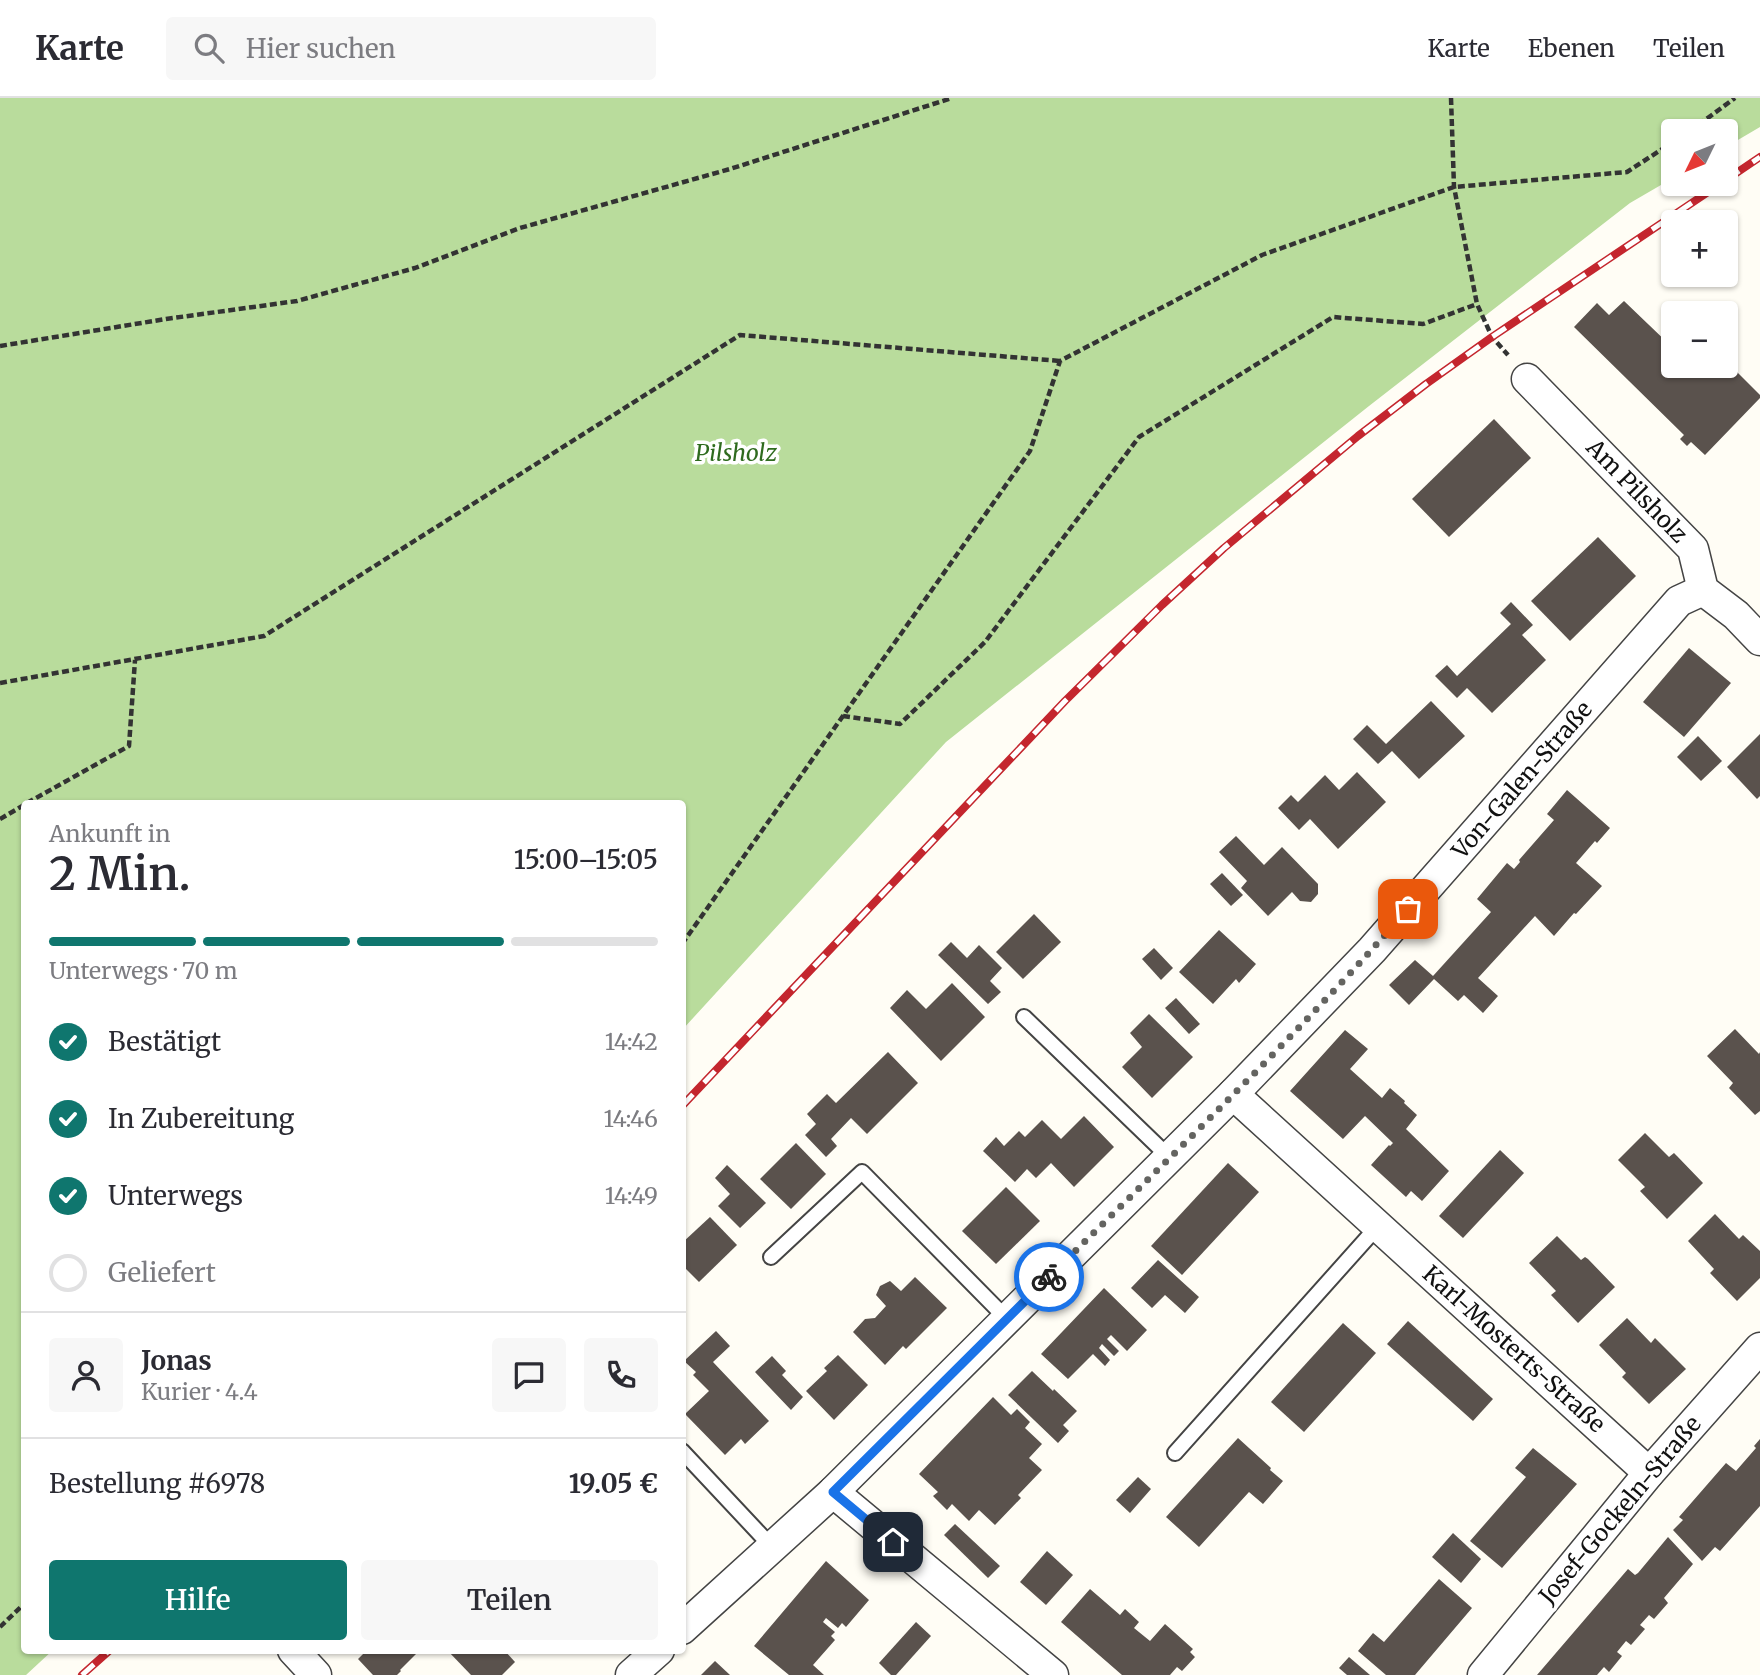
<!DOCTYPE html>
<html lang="de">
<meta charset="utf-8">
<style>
:root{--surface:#fff;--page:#f7f7f7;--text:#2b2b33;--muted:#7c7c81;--line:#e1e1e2;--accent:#0f766e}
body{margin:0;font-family:Merriweather,serif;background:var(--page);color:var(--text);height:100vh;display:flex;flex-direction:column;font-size:26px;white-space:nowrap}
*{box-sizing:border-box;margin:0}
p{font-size:23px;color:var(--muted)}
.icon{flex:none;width:38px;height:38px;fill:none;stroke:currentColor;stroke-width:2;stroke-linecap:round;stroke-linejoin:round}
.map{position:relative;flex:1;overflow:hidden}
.sheet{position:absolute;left:21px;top:702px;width:665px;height:854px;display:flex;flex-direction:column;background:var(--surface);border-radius:7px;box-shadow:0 2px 5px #0004}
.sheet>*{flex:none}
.needle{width:46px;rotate:227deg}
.controls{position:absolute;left:1661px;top:21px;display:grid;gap:14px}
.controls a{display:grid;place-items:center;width:77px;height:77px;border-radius:7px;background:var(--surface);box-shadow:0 2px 5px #0004;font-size:35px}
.pin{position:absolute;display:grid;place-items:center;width:60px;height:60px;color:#fff;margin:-30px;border-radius:14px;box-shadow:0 4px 10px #0006}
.courier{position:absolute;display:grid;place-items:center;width:70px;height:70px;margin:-35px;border:5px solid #1a73e8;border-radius:50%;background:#fff;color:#222;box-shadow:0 2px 9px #0007}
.head em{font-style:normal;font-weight:600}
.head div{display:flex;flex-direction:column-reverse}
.head{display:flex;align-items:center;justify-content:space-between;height:119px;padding:0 28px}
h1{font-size:46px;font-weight:600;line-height:52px}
.bar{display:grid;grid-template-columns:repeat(4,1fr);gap:10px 7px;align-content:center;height:84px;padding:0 28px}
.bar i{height:9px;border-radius:5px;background:var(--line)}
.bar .selected{background:var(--accent)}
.bar p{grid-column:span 4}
.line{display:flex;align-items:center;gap:18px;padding:0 28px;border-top:2px solid var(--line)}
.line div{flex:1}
.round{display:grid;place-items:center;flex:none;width:74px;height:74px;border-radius:7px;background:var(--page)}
ol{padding:0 28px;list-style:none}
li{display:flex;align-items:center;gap:21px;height:77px}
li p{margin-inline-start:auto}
li .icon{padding:7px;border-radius:50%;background:var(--accent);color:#fff;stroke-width:4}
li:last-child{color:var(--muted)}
li i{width:38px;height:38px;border:4px solid var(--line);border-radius:50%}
.cta{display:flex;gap:14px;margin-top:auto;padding:14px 28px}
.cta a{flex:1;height:80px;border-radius:7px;background:var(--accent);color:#fff;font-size:28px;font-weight:600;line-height:80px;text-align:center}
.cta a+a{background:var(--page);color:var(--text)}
header{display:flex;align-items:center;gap:42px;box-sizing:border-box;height:98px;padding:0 35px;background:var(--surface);border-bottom:2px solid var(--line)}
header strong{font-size:33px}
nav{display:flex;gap:38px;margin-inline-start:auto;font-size:24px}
.search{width:490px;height:63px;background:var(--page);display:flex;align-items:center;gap:18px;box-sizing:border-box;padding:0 24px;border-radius:7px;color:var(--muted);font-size:26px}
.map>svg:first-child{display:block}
</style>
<header>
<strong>Karte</strong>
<div class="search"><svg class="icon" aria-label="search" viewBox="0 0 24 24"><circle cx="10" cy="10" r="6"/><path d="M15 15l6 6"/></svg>Hier suchen</div>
<nav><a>Karte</a><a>Ebenen</a><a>Teilen</a></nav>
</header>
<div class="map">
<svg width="1760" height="1577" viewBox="0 0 1760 1577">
<rect width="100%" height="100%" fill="#fffdf5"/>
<path fill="#b9dc9c" d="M0 0H1760V29L1726 49V33H1673V80L1630 105 1369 308 946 644 683 931 682 705H24V1552H53L26 1577H0Z"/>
<g fill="#5a524d">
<path d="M1624 203 1673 250V268H1691L1702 280 1713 268H1726V253L1735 262 1730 267 1760 297V300L1705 357 1691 344 1687 348 1680 341 1684 337 1574 229 1597 205 1609 217Z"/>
<path d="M1494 321 1531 360 1449 439 1412 401Z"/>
<path d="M1598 439 1636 478 1570 543 1531 503Z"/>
<path d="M1511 504 1533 527 1522 537 1546 562 1492 615 1467 590 1457 600 1435 578 1447 567 1457 578 1511 526 1500 515Z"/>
<path d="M1689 550 1731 585 1684 639 1643 604Z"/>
<path d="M1431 603 1465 638 1419 681 1392 653 1378 666 1353 641 1367 627 1386 646Z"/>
<path d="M1760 636V698L1757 701 1727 669Z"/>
<path d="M1698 638 1722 663 1701 683 1677 659Z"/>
<path d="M1357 674 1386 704 1338 751 1310 721 1299 732 1278 710 1291 697 1298 704 1325 677 1339 692Z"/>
<path d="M1567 692 1610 730 1597 745 1595 743 1576 765 1602 788 1576 816 1574 815 1554 838 1535 818 1478 880 1498 898 1483 915 1464 897 1458 903 1434 881 1409 907 1389 887 1415 862 1433 878 1491 814 1477 801 1507 765 1514 771 1520 764 1519 762 1554 722 1547 716Z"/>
<path d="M1236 738 1264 767 1282 749 1318 786V796L1311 804 1300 803 1292 794 1268 818 1241 790 1247 783 1219 754Z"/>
<path d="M1222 775 1243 797 1231 808 1210 786Z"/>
<path d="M1034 816 1061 844 1023 881 996 854Z"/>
<path d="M1219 832 1256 866 1239 885 1236 881 1213 906 1179 874Z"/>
<path d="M951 844 967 860 979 847 1002 870 990 883 1001 894 988 906 938 857Z"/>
<path d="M1154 850 1173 870 1161 882 1142 861Z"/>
<path d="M952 885 985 919 941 963 890 910 907 892 926 911Z"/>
<path d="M1176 900 1200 926 1189 936 1165 910Z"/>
<path d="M1149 916 1193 959 1152 1000 1122 969 1142 949 1130 935Z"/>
<path d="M1735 931 1759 956 1760 954V1013L1755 1017 1729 990 1733 985 1707 958Z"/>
<path d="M1345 932 1368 951 1350 971 1382 1000 1390 990 1405 1003 1404 1005 1417 1017 1406 1031 1449 1073 1422 1103 1411 1093 1406 1099 1371 1067 1389 1047 1390 1048 1393 1045 1365 1018 1343 1041 1290 993Z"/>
<path d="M888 954 918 985 867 1036 851 1020 831 1041 837 1048 826 1059 805 1037 816 1026 807 1016 827 996 836 1005Z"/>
<path d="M1084 1018 1114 1049 1074 1089 1051 1065 1036 1080 1027 1071 1015 1084 983 1053 996 1039 1004 1048 1019 1033 1025 1039 1042 1022 1061 1041Z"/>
<path d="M1645 1035 1669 1059 1674 1055 1677 1058 1703 1085 1667 1121 1640 1093 1645 1089 1618 1062Z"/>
<path d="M796 1045 826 1076 791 1111 760 1081Z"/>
<path d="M1500 1052 1524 1075 1463 1140 1439 1118Z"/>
<path d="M1228 1065 1259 1094 1182 1177 1151 1148Z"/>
<path d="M727 1067 766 1105 740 1130 718 1108 730 1096 715 1080Z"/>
<path d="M1006 1089 1040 1123 996 1166 962 1133Z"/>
<path d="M1715 1116 1739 1141 1743 1137 1760 1153V1180L1737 1203 1710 1175 1714 1171 1688 1143Z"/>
<path d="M710 1119 737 1147 699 1184 682 1167V1145Z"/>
<path d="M1557 1138 1581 1162 1585 1159 1588 1161 1615 1189 1578 1225 1551 1197 1556 1193 1529 1165Z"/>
<path d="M1158 1162 1199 1199 1185 1215 1165 1197 1152 1210 1131 1190Z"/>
<path d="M915 1179 947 1210 906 1251 903 1248 885 1267 853 1234 865 1221 875 1220 886 1208 876 1197 880 1188 890 1183 901 1193Z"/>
<path d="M1104 1190 1147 1232 1127 1253 1111 1237 1107 1241 1119 1253 1114 1258 1102 1246 1099 1250 1110 1262 1105 1268 1093 1256 1068 1281 1041 1256Z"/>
<path d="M1627 1220 1651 1245 1655 1240 1686 1271 1649 1306 1622 1279 1626 1275 1599 1247Z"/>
<path d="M1408 1223 1493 1301 1473 1323 1387 1246Z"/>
<path d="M1343 1225 1376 1255 1304 1334 1271 1304Z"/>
<path d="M716 1233 730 1248 713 1264 769 1323 745 1346 741 1341 725 1357 685 1316 709 1293 693 1277 696 1274 684 1263Z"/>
<path d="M838 1257 868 1287 834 1322 806 1293 827 1273 824 1270Z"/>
<path d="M772 1258 786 1273 782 1277 803 1299 791 1312 755 1274Z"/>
<path d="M1032 1273 1053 1293 1054 1291 1077 1313 1063 1327 1069 1333 1058 1345 1008 1297Z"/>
<path d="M993 1299 1011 1317 1017 1311 1030 1324 1025 1330 1042 1346 1029 1360 1042 1372 1018 1397 1021 1400 995 1427 979 1412 969 1423 952 1406 947 1412 933 1398 938 1394 919 1376Z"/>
<path d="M1238 1340 1271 1370 1270 1372 1283 1383 1263 1406 1249 1394 1199 1449 1166 1419Z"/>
<path d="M1760 1341V1408L1720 1453 1715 1449 1702 1463 1673 1432 1683 1422 1679 1419 1726 1365 1736 1373 1756 1350 1754 1348Z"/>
<path d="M1533 1350 1577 1386 1502 1470 1470 1443 1526 1379 1515 1370Z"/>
<path d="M1138 1379 1151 1391 1130 1415 1116 1402Z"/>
<path d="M955 1426 1000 1468 988 1480 944 1437Z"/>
<path d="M1453 1435 1481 1461 1461 1485 1432 1459Z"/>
<path d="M1668 1439 1693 1466 1664 1500 1668 1505 1654 1521 1649 1517 1640 1527 1645 1531 1631 1547 1626 1543 1617 1554 1622 1558 1609 1574 1604 1569 1597 1577H1537L1628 1471 1635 1477 1638 1475Z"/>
<path d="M1047 1453 1073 1477 1046 1507 1020 1484Z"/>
<path d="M826 1463 869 1502 846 1529 842 1525 838 1530 826 1520 823 1524 835 1534 831 1538 835 1542 813 1567 824 1577H789L754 1548Z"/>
<path d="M1439 1481 1472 1510 1415 1577H1386L1358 1553 1373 1535 1384 1544Z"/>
<path d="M1090 1491 1120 1517 1125 1511 1139 1524 1134 1530 1150 1543 1165 1526 1193 1551 1190 1554 1195 1559 1182 1573 1177 1569 1170 1577H1122L1061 1524Z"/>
<path d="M916 1524 931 1538 896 1577H891L879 1565Z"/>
<path d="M367 1552H381L384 1555 387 1552H420L400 1572 401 1573 397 1577H373L358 1561Z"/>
<path d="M447 1552H504L515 1564 502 1577H471Z"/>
<path d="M1349 1559 1370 1577H1347L1339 1570Z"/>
<path d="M715 1563 730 1577H701Z"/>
</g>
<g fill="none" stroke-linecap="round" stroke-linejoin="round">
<g stroke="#444" stroke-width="18">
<g id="service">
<path d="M1024 919 1169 1059"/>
<path d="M771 1159 862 1074 1007 1221"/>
<path d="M682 1353 772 1449"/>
<path d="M1175 1355 1378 1128"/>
</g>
</g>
<g stroke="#444" stroke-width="33">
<g id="minor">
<path d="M1527 281 1693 451 1703 492 1736 517 1760 542"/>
<path d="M1233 996 1649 1375"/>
<path d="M833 1394 1053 1577"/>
<path d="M682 1531 833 1394 1233 996 1372 852 1679 503 1703 492"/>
<path d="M293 1552 316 1577"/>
<path d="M631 1577 659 1552"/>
<path d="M1483 1577 1649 1375 1760 1250"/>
</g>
</g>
<g stroke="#333" stroke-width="4.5" stroke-dasharray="7 3.5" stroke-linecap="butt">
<path d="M1451 0 1454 89 1477 206 1492 239 1508 257"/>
<path d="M1690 33 1735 0"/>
<path d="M0 248 166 221 297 203 415 170 520 130 730 71 952 0"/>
<path d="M0 585 264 538 740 237 1060 263"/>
<path d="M843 618 900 626 985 544 1139 339 1333 219 1423 226 1477 206"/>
<path d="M27 705 129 648 135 562"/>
<path d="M0 721 24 707"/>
<path d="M682 846 1030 353 1060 263 1262 157 1454 89 1627 74 1673 44"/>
<path d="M0 1529 24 1506"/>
</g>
<use href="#service" stroke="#fff" stroke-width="14"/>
<use href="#minor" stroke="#fff" stroke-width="30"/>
<g stroke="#c4262e" stroke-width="8">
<g id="rail">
<path d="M1726 82 1760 59"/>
<path d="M682 1008 1065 603 1162 507 1224 450 1358 338 1426 286 1492 239 1720 86"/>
<path d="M82 1577 110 1552"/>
</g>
</g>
<use href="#rail" stroke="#fff" stroke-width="5" stroke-dasharray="16" stroke-linecap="butt"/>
</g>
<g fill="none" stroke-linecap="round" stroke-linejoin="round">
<path stroke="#646461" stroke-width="7" stroke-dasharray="0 12.6" d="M1049 1179C1170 1059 1295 940 1408 811"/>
<path stroke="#1a73e8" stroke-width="9" d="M893 1444 833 1394 1049 1179"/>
</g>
<g text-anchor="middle" stroke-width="7" stroke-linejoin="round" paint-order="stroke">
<g font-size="23" font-style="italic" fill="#2f6b1f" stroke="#fff">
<text x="736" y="363">Pilsholz</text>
</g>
<g font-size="23" fill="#111" stroke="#fff">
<text transform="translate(1637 393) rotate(46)" y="8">Am Pilsholz</text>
<text transform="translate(1522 682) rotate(-49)" y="8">Von-Galen-Straße</text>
<text transform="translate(1514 1251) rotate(42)" y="8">Karl-Mosterts-Straße</text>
<text transform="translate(1620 1412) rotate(-50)" y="8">Josef-Gockeln-Straße</text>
</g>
</g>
</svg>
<div class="controls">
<a><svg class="needle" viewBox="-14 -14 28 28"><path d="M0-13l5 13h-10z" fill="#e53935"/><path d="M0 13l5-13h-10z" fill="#7c7c81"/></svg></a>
<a>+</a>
<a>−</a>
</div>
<div class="pin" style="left:1408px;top:811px;background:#ea580c"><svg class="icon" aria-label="bag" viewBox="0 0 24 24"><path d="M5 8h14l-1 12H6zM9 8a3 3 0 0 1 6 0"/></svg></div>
<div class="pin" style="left:893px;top:1444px;background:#1f2937"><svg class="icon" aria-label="home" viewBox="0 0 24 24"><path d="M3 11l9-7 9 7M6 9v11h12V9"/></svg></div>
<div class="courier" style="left:1049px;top:1179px"><svg class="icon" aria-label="bike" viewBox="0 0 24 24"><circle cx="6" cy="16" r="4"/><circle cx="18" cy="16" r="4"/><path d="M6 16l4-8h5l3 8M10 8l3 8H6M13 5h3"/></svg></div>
<section class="sheet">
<div class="head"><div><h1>2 Min.</h1><p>Ankunft in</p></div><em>15:00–15:05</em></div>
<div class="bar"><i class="selected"></i><i class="selected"></i><i class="selected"></i><i></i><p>Unterwegs · 70 m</p></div>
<ol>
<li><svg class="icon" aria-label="check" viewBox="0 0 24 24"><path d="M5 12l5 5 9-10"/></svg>Bestätigt<p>14:42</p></li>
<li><svg class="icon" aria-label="check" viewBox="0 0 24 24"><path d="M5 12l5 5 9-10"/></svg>In Zubereitung<p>14:46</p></li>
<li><svg class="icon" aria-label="check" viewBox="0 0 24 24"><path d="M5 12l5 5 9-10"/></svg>Unterwegs<p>14:49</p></li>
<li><i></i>Geliefert</li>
</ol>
<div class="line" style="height:126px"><a class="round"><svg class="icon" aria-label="person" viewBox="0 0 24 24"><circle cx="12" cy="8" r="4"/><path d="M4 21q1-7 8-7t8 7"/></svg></a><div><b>Jonas</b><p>Kurier · 4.4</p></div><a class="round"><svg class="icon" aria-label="chat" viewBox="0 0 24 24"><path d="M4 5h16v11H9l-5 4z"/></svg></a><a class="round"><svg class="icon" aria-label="phone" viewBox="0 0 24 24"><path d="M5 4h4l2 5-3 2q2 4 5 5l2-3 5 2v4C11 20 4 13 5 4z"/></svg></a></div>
<div class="line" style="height:91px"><div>Bestellung #6978</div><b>19.05 €</b></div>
<div class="cta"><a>Hilfe</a><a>Teilen</a></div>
</section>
</div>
